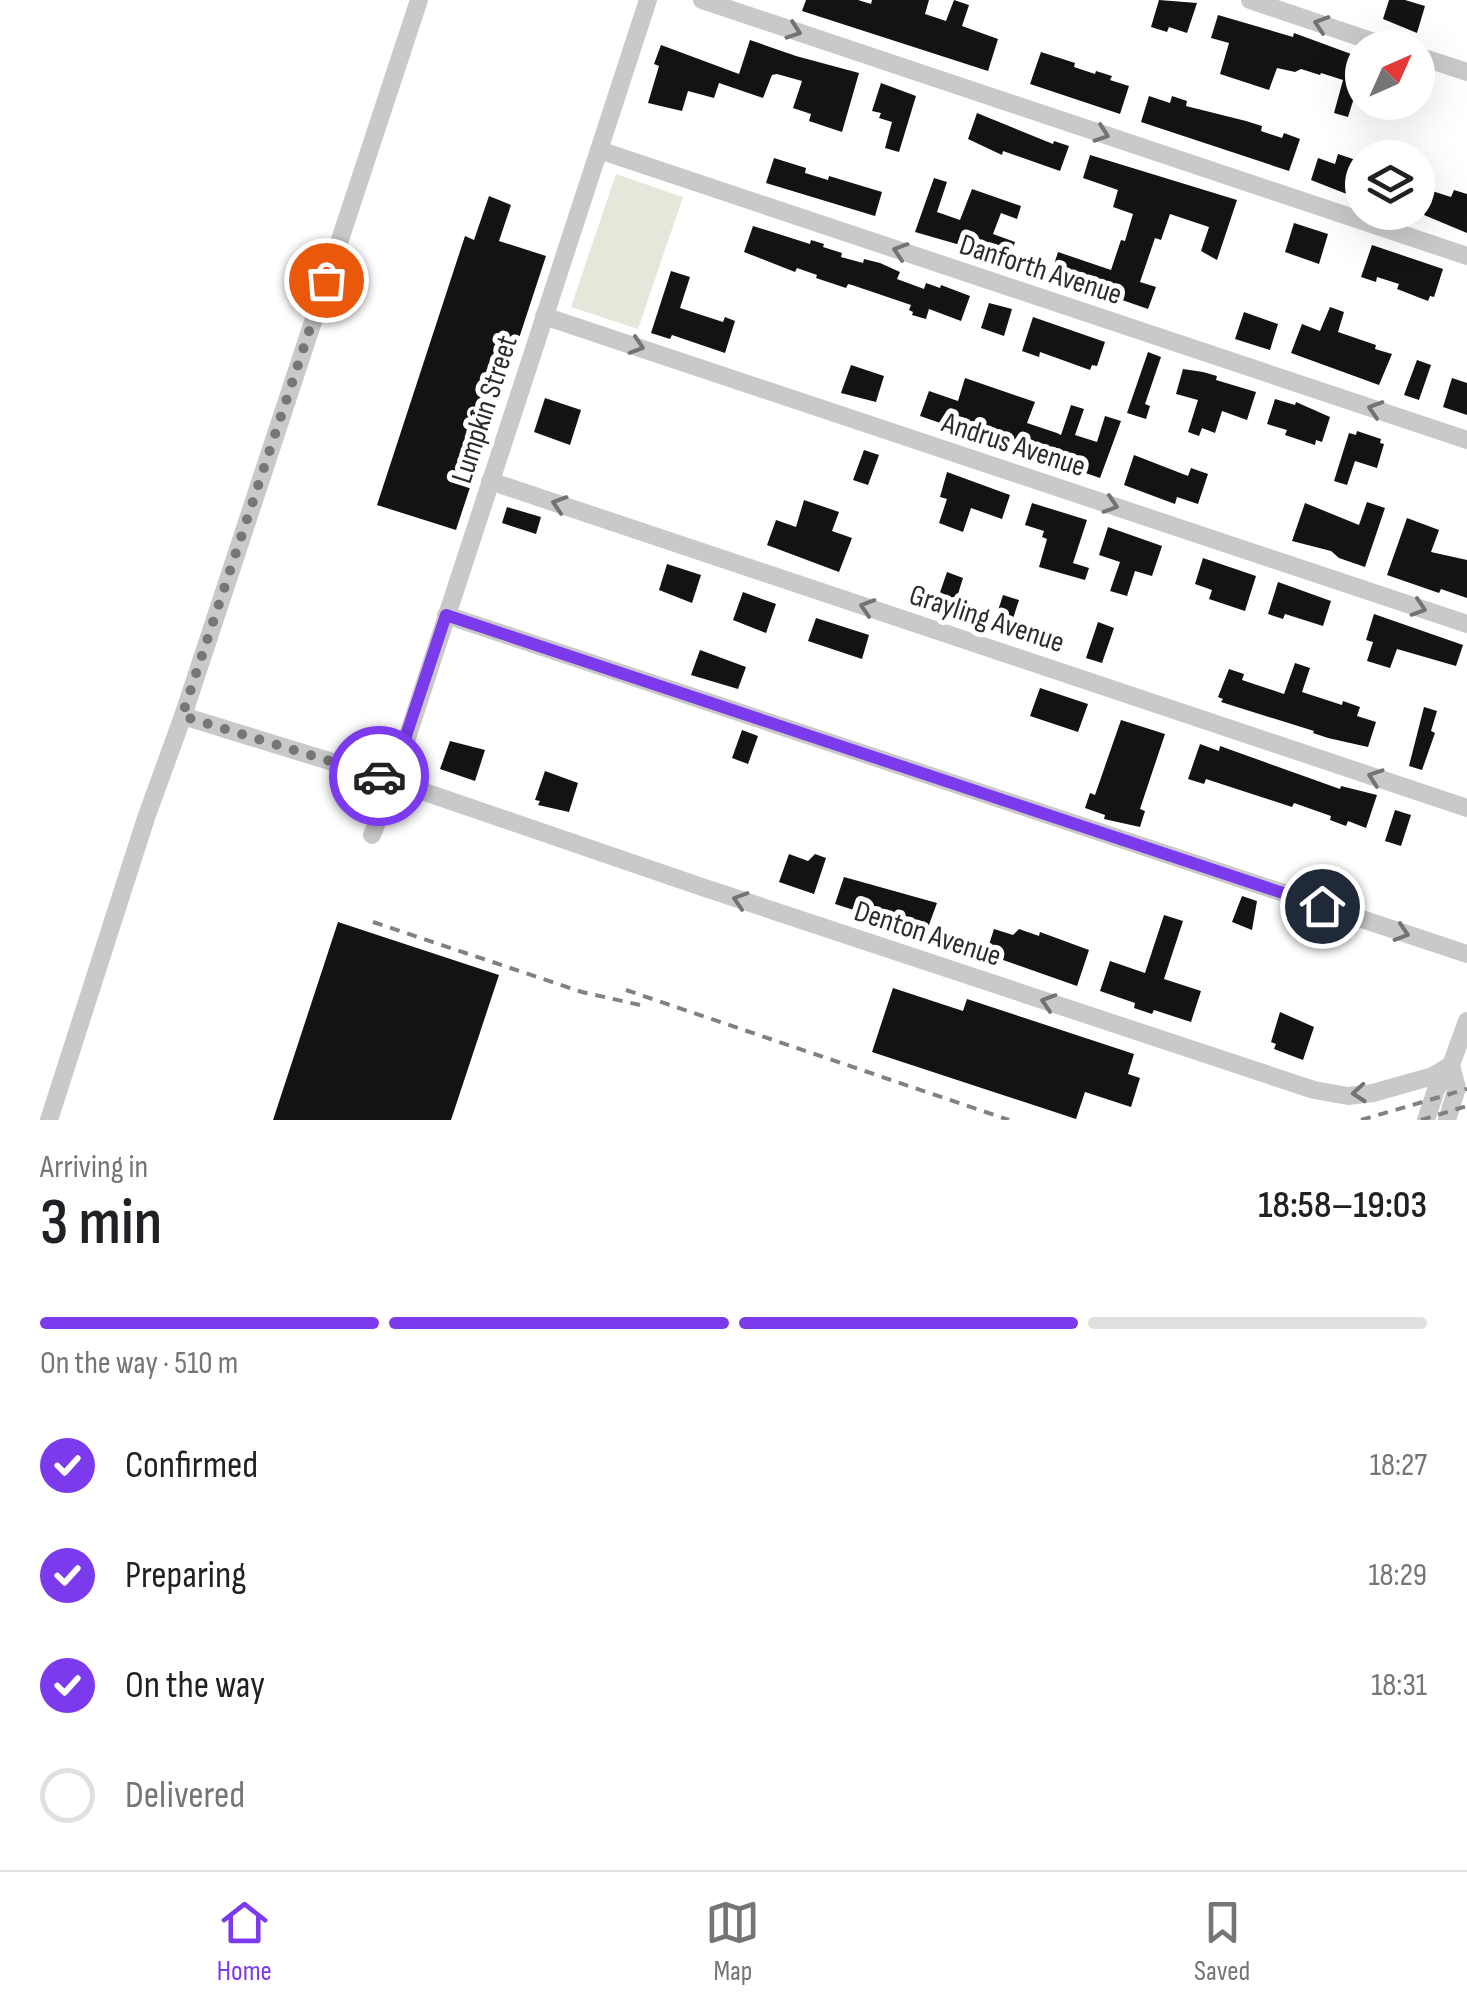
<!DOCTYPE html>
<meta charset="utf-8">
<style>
:root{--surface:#fff;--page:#f2f2f2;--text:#202124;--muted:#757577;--line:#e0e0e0;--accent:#7c3aed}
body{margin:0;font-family:"Sofia Sans Condensed",sans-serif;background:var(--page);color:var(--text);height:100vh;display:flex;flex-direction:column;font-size:38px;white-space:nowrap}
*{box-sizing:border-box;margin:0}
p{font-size:32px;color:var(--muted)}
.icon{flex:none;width:55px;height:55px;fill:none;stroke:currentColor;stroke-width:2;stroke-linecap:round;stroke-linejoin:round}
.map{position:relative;height:1120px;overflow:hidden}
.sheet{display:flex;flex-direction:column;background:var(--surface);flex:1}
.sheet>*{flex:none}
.needle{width:65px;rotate:45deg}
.tools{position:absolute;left:1345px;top:30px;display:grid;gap:20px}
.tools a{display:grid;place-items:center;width:90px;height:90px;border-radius:50%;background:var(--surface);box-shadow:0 10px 40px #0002;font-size:50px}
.pin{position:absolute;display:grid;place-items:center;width:85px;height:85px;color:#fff;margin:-42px;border:5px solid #fff;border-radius:50%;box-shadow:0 2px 10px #0007}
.courier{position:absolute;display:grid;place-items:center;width:100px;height:100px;margin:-50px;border:8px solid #7c3aed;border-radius:50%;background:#fff;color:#222;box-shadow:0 2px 12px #0007}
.headline em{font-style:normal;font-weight:600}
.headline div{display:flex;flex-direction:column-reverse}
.headline{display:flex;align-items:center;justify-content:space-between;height:170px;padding:0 40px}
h1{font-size:65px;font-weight:600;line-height:75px}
.bar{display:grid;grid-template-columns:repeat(4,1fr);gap:15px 10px;align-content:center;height:120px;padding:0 40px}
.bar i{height:12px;border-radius:8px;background:var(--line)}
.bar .active{background:var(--accent)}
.bar p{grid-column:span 4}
ol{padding:0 40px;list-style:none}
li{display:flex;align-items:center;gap:30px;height:110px}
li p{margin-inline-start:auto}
li .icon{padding:10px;border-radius:50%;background:var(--accent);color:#fff;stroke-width:4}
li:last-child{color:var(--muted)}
li i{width:55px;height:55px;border:5px solid var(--line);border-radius:50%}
.menu{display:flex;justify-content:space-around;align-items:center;height:140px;border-top:2px solid var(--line);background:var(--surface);font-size:28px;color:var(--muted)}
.menu a{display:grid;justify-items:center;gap:5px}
.menu .active{color:var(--accent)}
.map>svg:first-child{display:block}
</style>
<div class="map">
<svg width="1467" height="1120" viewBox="0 0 1467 1120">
<rect width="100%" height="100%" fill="#fff"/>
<path fill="#e3e8db" d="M616 174 683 197 638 329 571 307Z"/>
<g fill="#131313">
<path d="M806 0H858L871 4 872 0H929L925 14 946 21 954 0 969 5 962 26 998 39 988 71 802 11Z"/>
<path d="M1159 0 1197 3 1187 33 1169 27 1167 32 1151 27Z"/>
<path d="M1389 0H1405L1425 6 1417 33 1383 19Z"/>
<path d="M1218 15 1293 37 1294 33 1362 58V87L1358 85 1348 117 1334 113 1343 80 1321 73 1320 75 1301 69 1295 72 1277 68 1269 90 1220 74 1229 43 1211 38Z"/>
<path d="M750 40 796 56 859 73 842 132 809 121 811 114 793 108 802 81 777 74 772 75 763 98 719 83 714 98 688 91 682 111 648 103 659 66 654 64 661 45 739 74Z"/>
<path d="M1041 52 1075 63 1074 67 1095 74 1096 71 1112 76 1110 80 1129 86 1120 114 1030 84Z"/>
<path d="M881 83 916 96 899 152 885 148 892 122 879 118 881 113 872 111Z"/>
<path d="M1149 96 1170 103 1172 96 1187 101 1186 106 1246 121 1262 126 1261 131 1282 138 1284 133 1300 139 1289 171 1141 122Z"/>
<path d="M977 113 1053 144 1054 141 1069 146 1060 171 1003 151 1002 155 968 139Z"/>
<path d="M1338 154 1362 162V200L1311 180 1318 158 1335 164Z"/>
<path d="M1090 155 1237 200 1217 260 1201 251 1209 227 1170 214 1161 240 1155 238 1140 282 1156 287 1148 309 1053 276 1051 274 1058 252 1111 270 1121 240 1125 241 1133 214 1113 207 1118 190 1083 178Z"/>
<path d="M774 158 806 168 805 173 828 180 829 176 882 192 875 216 766 183Z"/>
<path d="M934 178 947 182 937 212 960 220 972 189 1021 206 1017 219 1001 213 993 234 1015 242 1007 265 967 247 915 232Z"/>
<path d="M1454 190 1467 194V233L1424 215 1432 191 1451 197Z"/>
<path d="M489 196 511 205 499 241 546 256 456 530 377 505 465 236 474 240Z"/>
<path d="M1294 223 1328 234 1319 264 1285 252Z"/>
<path d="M753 226 810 244 811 240 824 244 823 247 842 253 841 257 863 263 864 259 880 263 900 272 897 279 924 289 926 283 940 288 941 285 970 296 961 321 929 309 926 319 912 315 913 312 909 310 911 305 852 285 848 284 846 288 816 278 817 275 797 268 795 272 744 252Z"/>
<path d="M1372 245 1443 269 1434 297 1430 296 1428 301 1397 289 1399 284 1377 277 1376 282 1361 277Z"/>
<path d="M671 271 690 277 680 308 723 322 725 317 735 321 725 353 672 335 670 339 651 333Z"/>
<path d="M989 303 1012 309 1004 336 981 328Z"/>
<path d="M1330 307 1344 312 1338 332 1376 345 1375 349 1392 354 1379 385 1291 353 1302 324 1320 331Z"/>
<path d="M1244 312 1278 324 1270 350 1235 339Z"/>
<path d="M1033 317 1105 342 1097 366 1092 365 1090 370 1040 352 1039 357 1022 351Z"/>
<path d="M1148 352 1161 357 1145 404 1150 406 1146 419 1127 413Z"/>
<path d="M1417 360 1431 365 1419 400 1404 395Z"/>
<path d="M851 365 884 376 876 402 841 393Z"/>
<path d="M1183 369 1203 372 1217 376 1216 380 1256 392 1247 420 1222 411 1215 433 1202 428 1199 436 1188 432 1198 400 1176 394Z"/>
<path d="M965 378 1035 402 1027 423 1057 433 1061 435 1071 405 1084 409 1075 435 1097 442 1105 416 1121 421 1100 478 920 416 929 391 958 401Z"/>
<path d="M1452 378 1467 383V415L1443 407Z"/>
<path d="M545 398 581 410 570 445 534 432Z"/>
<path d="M1275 399 1295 405 1296 402 1330 417 1322 442 1316 440 1315 445 1285 435 1287 430 1267 424Z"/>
<path d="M1357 431 1381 439 1380 443 1384 444 1377 468 1355 461 1347 485 1334 481 1349 433 1356 435Z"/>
<path d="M864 450 879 455 868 485 853 480Z"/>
<path d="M1134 455 1188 476 1191 468 1208 474 1198 504 1177 497 1175 504 1124 485Z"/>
<path d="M947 472 1010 495 1002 519 971 508 963 532 939 523 947 499 940 497Z"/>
<path d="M804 500 839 512 832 531 852 538 839 572 767 545 776 520 796 527Z"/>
<path d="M1367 502 1385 508 1365 567 1339 558 1331 551 1292 541 1305 503 1359 525Z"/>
<path d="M1032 503 1087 520 1073 563 1089 568 1085 580 1039 567 1047 539 1042 537 1044 531 1025 525Z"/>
<path d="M507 507 541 517 536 534 502 523Z"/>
<path d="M1407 518 1439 530 1431 552 1467 560V598L1441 589 1439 593 1387 575Z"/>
<path d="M1108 527 1162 546 1152 576 1135 571 1127 596 1110 591 1120 562 1099 555Z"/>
<path d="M1203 558 1256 576 1245 611 1209 599 1212 590 1195 584Z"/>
<path d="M667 564 701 575 692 603 659 590Z"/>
<path d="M947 572 963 578 953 610 936 604Z"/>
<path d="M1278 582 1331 601 1323 626 1285 614 1283 619 1268 614Z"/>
<path d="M743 592 776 604 766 633 733 620Z"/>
<path d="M1003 595 1019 600 1009 631 993 626Z"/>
<path d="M1374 614 1463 645 1456 666 1397 649 1390 668 1367 661 1373 642 1366 640Z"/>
<path d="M816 618 869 635 862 659 808 641Z"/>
<path d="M1098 622 1114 628 1102 663 1086 658Z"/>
<path d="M700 650 746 667 738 689 691 675Z"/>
<path d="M1295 663 1310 668 1302 692 1342 705 1343 701 1360 707 1357 716 1376 722 1368 747 1328 738 1313 733 1314 731 1221 702 1223 699 1218 697 1229 669 1244 674 1242 680 1284 694Z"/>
<path d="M1040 688 1088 704 1078 732 1030 716Z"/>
<path d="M1424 707 1437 711 1431 731 1435 733 1422 770 1409 766Z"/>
<path d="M1121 720 1165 734 1140 809 1145 811 1140 827 1104 819 1105 815 1085 808 1090 793 1095 795Z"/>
<path d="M742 730 758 736 748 764 732 758Z"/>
<path d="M450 741 485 750 475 781 440 769Z"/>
<path d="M1200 744 1219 751 1220 746 1340 789 1341 786 1377 795 1366 828 1348 821 1346 826 1330 820 1331 816 1294 803 1292 807 1206 779 1204 784 1188 779Z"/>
<path d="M545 771 578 783 569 812 538 805 540 801 535 800Z"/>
<path d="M1395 810 1411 815 1401 846 1385 841Z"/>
<path d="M789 854 808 861 815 854 826 858 814 894 779 882Z"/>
<path d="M844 877 937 903 926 933 835 904Z"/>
<path d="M1242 896 1257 901 1252 930 1232 922Z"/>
<path d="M1164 915 1183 921 1164 979 1201 991 1191 1022 1154 1010 1152 1014 1134 1008 1135 1003 1100 991 1110 961 1145 973Z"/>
<path d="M338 922 499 975 451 1120H273Z"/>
<path d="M994 929 1013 935 1019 929 1039 936 1040 932 1089 950 1077 986 986 954Z"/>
<path d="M893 988 963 1011 967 999 1134 1054 1128 1074 1140 1078 1131 1107 1085 1092 1076 1119 872 1052Z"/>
<path d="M1280 1012 1314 1027 1303 1060 1274 1049 1276 1044 1271 1042Z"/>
</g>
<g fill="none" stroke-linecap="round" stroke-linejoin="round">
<g stroke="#c9c9c9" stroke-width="18">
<path d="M702 0 1467 256"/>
<path d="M1250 0 1392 48"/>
<path d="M1418 56 1467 72"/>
<path d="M599 150 1467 440"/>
<path d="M544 316 1467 624"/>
<path d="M490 481 1467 808"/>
<path d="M446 615 1467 954"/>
<path d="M183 716 378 776 699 886 1314 1090 1348 1096 1373 1093 1433 1076 1451 1065 1467 1021"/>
<path d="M372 835 389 793 648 0"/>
<path d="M49 1120 146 818 183 716 419 0"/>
<path d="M1426 1120 1436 1090 1451 1065 1457 1088 1447 1120"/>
</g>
<g stroke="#818181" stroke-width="4" stroke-dasharray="10 8" stroke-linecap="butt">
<path d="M373 922 582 992 640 1005"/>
<path d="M626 990 1009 1120"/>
<path d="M1361 1120 1467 1089"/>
<path d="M1421 1120 1467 1106"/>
</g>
</g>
<defs><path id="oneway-chevron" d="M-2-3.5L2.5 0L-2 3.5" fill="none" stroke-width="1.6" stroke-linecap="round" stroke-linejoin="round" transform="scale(2.5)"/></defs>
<g stroke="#737373">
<use href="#oneway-chevron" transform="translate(1321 24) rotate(-162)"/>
<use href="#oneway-chevron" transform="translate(794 31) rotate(19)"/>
<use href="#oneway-chevron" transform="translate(1102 134) rotate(19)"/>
<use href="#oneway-chevron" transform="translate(900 251) rotate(-162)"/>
<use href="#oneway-chevron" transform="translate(637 346) rotate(18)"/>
<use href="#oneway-chevron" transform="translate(1375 409) rotate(-162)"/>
<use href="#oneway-chevron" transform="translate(559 504) rotate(-162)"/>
<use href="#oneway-chevron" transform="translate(1111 505) rotate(18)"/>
<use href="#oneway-chevron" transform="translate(867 607) rotate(-162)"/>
<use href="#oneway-chevron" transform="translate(1419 608) rotate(18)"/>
<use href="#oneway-chevron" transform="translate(1375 777) rotate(-161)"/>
<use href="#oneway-chevron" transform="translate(740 900) rotate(-162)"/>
<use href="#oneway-chevron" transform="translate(1402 933) rotate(18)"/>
<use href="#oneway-chevron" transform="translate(1048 1002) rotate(-162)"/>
<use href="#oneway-chevron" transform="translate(1359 1093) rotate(175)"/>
</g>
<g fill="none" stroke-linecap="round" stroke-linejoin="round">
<path stroke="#767676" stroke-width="10" stroke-dasharray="0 18" d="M326 280 182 716 379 776"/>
<path stroke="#7c3aed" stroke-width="12" d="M379 776 391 781 446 615 1322 906"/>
</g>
<g text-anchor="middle" stroke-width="10" stroke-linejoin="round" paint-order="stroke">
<g font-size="30" fill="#2c2c2c" stroke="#fff">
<text transform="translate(1041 269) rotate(18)" y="10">Danforth Avenue</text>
<text transform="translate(484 409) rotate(-72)" y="10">Lumpkin Street</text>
<text transform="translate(1014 444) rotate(18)" y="10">Andrus Avenue</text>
<text transform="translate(987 618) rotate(18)" y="10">Grayling Avenue</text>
<text transform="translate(928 933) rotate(18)" y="10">Denton Avenue</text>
</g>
</g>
</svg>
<div class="tools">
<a><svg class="needle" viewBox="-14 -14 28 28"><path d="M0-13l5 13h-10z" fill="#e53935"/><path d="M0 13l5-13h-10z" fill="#757577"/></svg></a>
<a><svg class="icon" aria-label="layers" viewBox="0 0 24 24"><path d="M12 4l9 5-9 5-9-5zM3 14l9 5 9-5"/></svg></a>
</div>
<div class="pin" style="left:326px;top:280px;background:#ea580c"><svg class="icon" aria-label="bag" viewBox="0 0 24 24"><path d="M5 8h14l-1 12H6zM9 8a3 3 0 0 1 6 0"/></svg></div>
<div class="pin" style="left:1322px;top:906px;background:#1f2937"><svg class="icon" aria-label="home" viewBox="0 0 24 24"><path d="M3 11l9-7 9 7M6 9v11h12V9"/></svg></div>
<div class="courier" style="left:379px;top:776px"><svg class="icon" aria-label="car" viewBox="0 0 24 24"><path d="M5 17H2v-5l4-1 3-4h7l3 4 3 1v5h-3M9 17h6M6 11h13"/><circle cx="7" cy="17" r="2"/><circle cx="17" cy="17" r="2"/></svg></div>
</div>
<section class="sheet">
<div class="headline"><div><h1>3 min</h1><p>Arriving in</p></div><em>18:58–19:03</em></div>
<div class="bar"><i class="active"></i><i class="active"></i><i class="active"></i><i></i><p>On the way · 510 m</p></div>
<ol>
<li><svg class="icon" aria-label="check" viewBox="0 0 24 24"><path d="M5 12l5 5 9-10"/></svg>Confirmed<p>18:27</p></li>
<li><svg class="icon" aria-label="check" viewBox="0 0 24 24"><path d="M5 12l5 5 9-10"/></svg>Preparing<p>18:29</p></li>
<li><svg class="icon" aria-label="check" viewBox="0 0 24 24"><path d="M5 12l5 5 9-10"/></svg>On the way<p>18:31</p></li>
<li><i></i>Delivered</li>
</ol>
</section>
<nav class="menu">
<a class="active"><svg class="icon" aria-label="home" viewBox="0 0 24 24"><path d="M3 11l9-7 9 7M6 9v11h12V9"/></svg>Home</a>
<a><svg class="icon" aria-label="map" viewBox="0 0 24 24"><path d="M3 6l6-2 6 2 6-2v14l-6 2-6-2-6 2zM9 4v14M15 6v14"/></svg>Map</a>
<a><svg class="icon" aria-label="saved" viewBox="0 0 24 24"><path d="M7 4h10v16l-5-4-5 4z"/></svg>Saved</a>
</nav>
